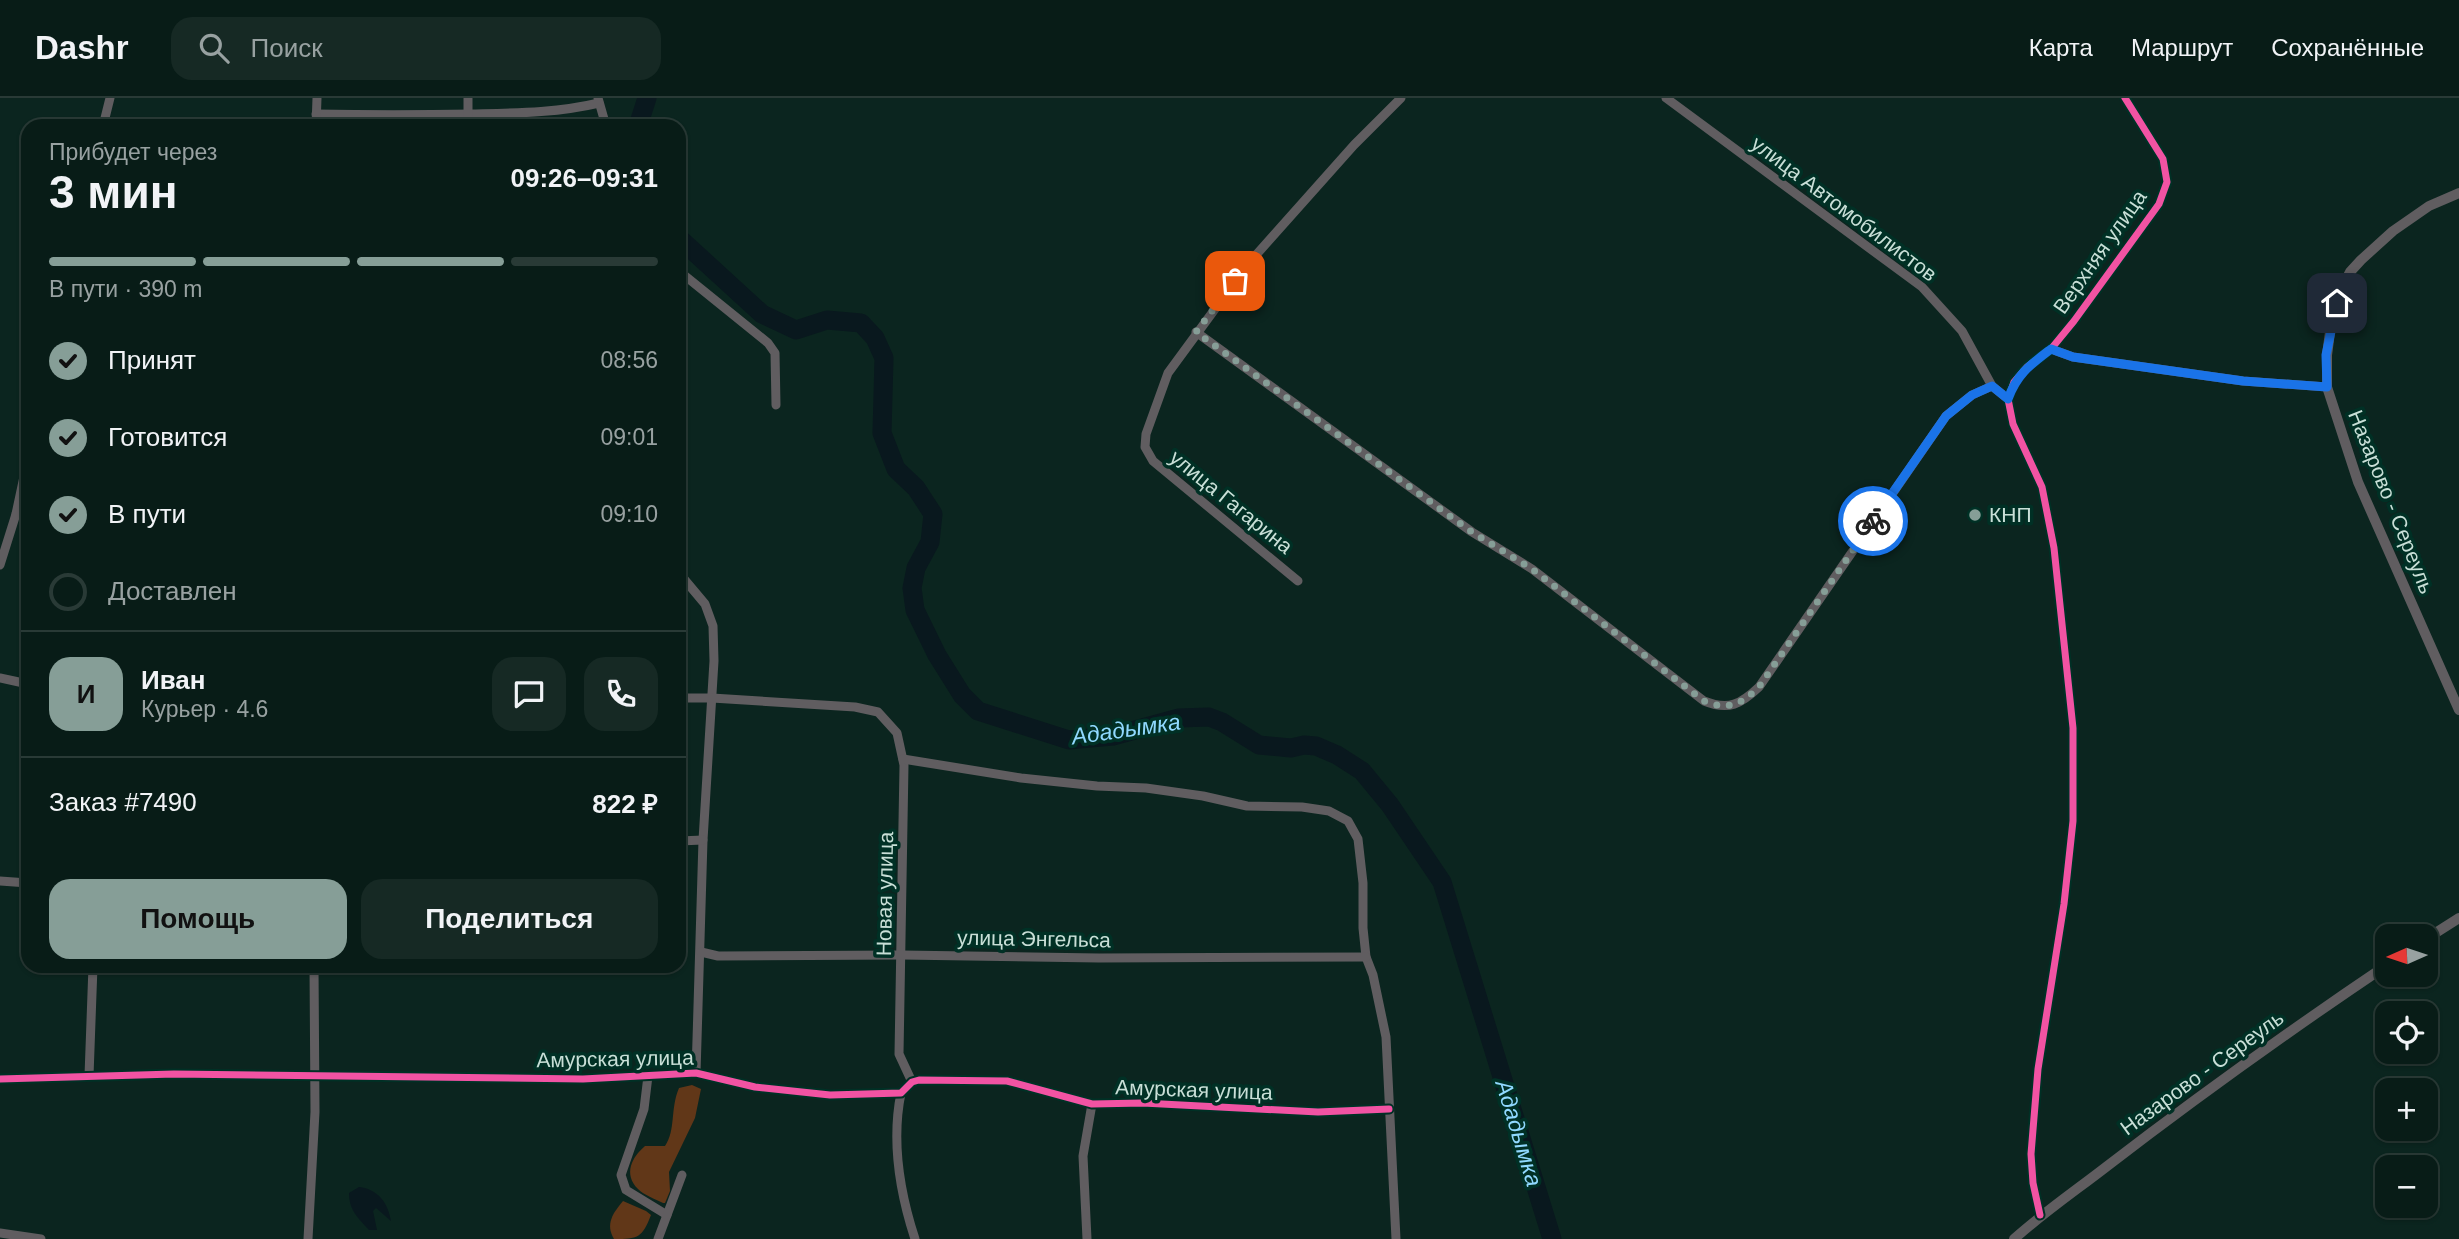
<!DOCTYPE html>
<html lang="ru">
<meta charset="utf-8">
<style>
:root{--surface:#081c17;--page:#162924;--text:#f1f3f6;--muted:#98a1a1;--line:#293a36;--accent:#869e97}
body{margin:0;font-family:Arial,sans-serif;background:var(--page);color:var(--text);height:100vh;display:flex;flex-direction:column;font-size:26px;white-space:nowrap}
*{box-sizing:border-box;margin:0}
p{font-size:23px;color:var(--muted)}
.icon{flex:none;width:38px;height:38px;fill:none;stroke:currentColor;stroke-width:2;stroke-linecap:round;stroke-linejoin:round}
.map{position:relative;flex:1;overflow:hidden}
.panel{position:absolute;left:21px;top:21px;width:665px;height:854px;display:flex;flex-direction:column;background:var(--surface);border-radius:21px;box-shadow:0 2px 5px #0004,0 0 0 2px var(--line)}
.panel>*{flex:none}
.needle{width:46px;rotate:267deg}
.controls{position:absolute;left:2375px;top:826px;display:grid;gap:14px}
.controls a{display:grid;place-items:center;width:63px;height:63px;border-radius:14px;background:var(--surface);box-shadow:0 2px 5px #0004,0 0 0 2px var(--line);font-size:35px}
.pin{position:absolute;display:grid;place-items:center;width:60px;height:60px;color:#fff;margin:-30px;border-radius:14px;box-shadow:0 4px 10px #0006}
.courier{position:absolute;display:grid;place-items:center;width:70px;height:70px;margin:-35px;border:5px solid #1a73e8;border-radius:50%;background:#fff;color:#222;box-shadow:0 2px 9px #0007}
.overview em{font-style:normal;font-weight:700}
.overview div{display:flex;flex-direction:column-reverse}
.overview{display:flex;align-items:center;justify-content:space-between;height:119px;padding:0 28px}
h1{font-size:46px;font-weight:700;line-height:52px}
.bar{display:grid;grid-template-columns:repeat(4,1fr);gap:10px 7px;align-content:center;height:84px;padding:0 28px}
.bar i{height:9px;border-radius:5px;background:var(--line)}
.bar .on{background:var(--accent)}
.bar p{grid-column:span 4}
.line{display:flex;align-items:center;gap:18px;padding:0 28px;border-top:2px solid var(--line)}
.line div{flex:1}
.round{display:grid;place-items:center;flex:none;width:74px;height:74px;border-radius:21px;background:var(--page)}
ol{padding:0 28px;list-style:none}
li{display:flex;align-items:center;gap:21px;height:77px}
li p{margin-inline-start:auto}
li .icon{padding:7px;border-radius:50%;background:var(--accent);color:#111;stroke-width:4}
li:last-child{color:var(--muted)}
li i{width:38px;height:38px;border:4px solid var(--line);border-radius:50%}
.primary-button{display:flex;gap:14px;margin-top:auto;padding:14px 28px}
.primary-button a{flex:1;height:80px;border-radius:21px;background:var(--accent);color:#111;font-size:28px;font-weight:700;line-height:80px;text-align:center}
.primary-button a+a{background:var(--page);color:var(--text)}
header{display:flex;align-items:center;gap:42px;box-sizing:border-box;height:98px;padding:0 35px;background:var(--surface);border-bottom:2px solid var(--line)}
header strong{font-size:33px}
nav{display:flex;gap:38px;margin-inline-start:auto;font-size:24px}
.search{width:490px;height:63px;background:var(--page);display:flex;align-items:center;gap:18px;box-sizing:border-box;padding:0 24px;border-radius:21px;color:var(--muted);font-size:26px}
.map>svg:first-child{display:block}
</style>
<header>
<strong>Dashr</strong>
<div class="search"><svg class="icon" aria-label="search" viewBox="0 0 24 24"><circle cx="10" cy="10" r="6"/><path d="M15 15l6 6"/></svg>Поиск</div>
<nav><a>Карта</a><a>Маршрут</a><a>Сохранённые</a></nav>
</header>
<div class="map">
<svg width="2459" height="1141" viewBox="0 0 2459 1141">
<rect width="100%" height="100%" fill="#0b251f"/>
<g fill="#613718">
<path d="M692 987 701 991 695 1020 669 1074 670 1093 665 1105H663C655 1101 644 1097 638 1091 623 1076 632 1059 645 1048H665C676 1032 670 1011 679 990Z"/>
<path d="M623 1103 646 1113 651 1117C642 1140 638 1141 614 1141 605 1126 613 1115 623 1103Z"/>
</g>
<path fill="#09181e" d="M359 1089C378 1091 388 1105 391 1123L376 1110 373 1113 377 1132H369C358 1120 349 1112 349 1095Z"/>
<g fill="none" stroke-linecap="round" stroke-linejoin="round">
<g stroke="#09181e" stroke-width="19">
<path d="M638 28 647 0"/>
<path d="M679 140 762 216 796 232 827 222 861 225 875 240 884 260 882 335 896 371 916 390 933 416 930 444 916 470 912 490 915 512 937 557 962 597 978 613 1069 642 1113 638 1179 620 1209 619 1222 624 1259 647 1291 650 1304 647 1316 648 1337 657 1362 673 1390 707 1442 784 1552 1141"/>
</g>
<g stroke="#605d60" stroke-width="9">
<path d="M598 0 606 28"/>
<path d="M1666 0 1922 189 1962 233 1992 288 2008 301"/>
<path d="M316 16C368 17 419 17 471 16 514 15 557 15 599 5"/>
<path d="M103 28 110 0"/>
<path d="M316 28 317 0"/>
<path d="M468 28V0"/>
<path d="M679 173 768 245 775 255 776 307"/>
<path d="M1196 234 1472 434 1532 471 1704 603C1729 613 1741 606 1759 589L1946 318 1972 297 1992 288"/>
<path d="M2051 251 2073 259 2243 283 2327 289"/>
<path d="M16 416 28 418"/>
<path d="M0 467 16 416 28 360"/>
<path d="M679 475 705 506 713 528 714 563 703 742 696 975"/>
<path d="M1298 483 1153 363 1145 349 1146 336 1168 275 1248 166 1354 47 1401 0"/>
<path d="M0 580 28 586"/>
<path d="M679 600H712L855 609 878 614 897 635 904 667 899 956 912 984"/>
<path d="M903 661 1021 680 1097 688 1146 690 1203 698 1247 708 1302 709 1329 713 1348 723 1358 741 1363 785V830L1366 859 1373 877 1386 939 1396 1141"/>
<path d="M679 743 703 742"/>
<path d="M0 783 28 785"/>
<path d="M701 854 718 858 902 857 1099 860 1366 859"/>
<path d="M89 978 93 868"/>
<path d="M648 978 644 1011 621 1077 626 1092 667 1117"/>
<path d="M0 981 174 976 583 981 696 975 755 989 830 997 901 995 912 984 919 982 1007 983 1092 1006 1143 1005 1318 1014 1389 1011"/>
<path d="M901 995C891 1044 900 1095 915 1141"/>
<path d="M2040 1117 2033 1085 2031 1056 2038 971 2064 806 2073 723V630L2054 450 2042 389 2013 326 2008 301 2014 284 2027 269 2051 251 2074 223 2159 106 2167 84 2163 61 2125 0"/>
<path d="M0 1135 41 1141"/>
<path d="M308 1141 315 1014 314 868"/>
<path d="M658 1141 682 1077"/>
<path d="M1087 1141 1083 1058 1092 1006"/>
</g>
<g stroke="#605d60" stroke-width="10">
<path d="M2459 95 2429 108 2393 133 2361 162 2350 174 2341 191 2332 219 2327 257V289L2358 384 2459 612"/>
<path d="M2426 841 2459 820"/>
<path d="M2014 1141C2043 1115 2075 1093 2106 1069 2197 999 2292 931 2387 867"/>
</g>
<g stroke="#003025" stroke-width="11">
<g id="cycleway">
<path d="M0 981 174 976 583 981 696 975 755 989 830 997 901 995 912 984 919 982 1007 983 1092 1006 1143 1005 1318 1014 1389 1011"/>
<path d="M2040 1117 2033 1085 2031 1056 2038 971 2064 806 2073 723V630L2054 450 2042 389 2013 326 2008 301 2014 284 2027 269 2051 251 2074 223 2159 106 2167 84 2163 61 2125 0"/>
</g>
</g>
<use href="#cycleway" stroke="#f153a3" stroke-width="7"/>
</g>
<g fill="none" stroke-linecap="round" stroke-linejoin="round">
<path stroke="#869e97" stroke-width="7" stroke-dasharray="0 12.6" d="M1235 183 1196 234 1472 434 1532 471 1704 603C1729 613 1741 606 1759 589L1873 423"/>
<path stroke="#1a73e8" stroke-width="9" d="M1873 423 1946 318 1972 297 1992 288 2008 301C2017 276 2030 267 2051 251L2073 259 2243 283 2327 289 2326 257 2337 205"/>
</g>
<circle fill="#869e97" stroke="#003025" stroke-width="2.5" cx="1975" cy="417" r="7"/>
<g text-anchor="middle" stroke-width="7" stroke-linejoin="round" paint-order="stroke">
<g font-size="21" fill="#c8dfd7" stroke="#003025">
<text transform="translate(1844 111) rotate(37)" y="7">улица Автомобилистов</text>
<text transform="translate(2100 154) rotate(-55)" y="7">Верхняя улица</text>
<text transform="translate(1231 404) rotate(39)" y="7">улица Гагарина</text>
<text transform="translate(2391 404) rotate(68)" y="7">Назарово - Сереуль</text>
<text transform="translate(885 796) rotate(-89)" y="7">Новая улица</text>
<text transform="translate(1034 841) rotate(1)" y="7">улица Энгельса</text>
<text transform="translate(615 961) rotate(-1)" y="7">Амурская улица</text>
<text transform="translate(2202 975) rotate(-36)" y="7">Назарово - Сереуль</text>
<text transform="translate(1194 992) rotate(2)" y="7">Амурская улица</text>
</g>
<g font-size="21" fill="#c8dfd7" stroke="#003025" text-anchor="start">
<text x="1989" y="424">КНП</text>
</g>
<g font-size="23" font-style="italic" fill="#90d9ff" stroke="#003025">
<text transform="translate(1126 631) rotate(-8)" y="8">Ададымка</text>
<text transform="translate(1519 1035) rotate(73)" y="8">Ададымка</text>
</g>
</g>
</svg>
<div class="controls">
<a><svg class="needle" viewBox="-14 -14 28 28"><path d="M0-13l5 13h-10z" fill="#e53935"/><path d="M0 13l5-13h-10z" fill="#98a1a1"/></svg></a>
<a><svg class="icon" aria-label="locate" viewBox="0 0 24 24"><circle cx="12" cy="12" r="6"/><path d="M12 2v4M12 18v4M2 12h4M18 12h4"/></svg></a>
<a>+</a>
<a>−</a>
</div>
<div class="pin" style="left:1235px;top:183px;background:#ea580c"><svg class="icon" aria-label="bag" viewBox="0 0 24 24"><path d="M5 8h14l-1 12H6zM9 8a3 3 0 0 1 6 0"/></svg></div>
<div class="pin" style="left:2337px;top:205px;background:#1f2937"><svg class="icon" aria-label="home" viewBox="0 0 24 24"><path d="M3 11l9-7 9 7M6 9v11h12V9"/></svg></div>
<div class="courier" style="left:1873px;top:423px"><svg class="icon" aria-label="bike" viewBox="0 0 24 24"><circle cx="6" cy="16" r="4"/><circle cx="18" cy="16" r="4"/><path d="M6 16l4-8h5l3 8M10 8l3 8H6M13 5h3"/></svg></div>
<section class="panel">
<div class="overview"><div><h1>3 мин</h1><p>Прибудет через</p></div><em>09:26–09:31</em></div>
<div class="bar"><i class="on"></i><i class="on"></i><i class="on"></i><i></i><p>В пути · 390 m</p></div>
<ol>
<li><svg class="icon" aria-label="check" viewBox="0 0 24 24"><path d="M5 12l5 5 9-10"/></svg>Принят<p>08:56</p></li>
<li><svg class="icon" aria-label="check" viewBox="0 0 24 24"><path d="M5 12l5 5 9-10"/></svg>Готовится<p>09:01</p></li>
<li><svg class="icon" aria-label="check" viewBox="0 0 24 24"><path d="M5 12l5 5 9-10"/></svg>В пути<p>09:10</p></li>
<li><i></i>Доставлен</li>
</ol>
<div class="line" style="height:126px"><b class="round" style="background:var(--accent);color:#111">И</b><div><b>Иван</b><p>Курьер · 4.6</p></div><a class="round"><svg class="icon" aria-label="chat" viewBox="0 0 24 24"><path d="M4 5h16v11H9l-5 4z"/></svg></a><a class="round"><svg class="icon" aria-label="phone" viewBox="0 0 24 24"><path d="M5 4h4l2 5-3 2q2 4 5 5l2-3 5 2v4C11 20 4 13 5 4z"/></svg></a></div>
<div class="line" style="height:91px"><div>Заказ #7490</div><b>822 ₽</b></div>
<div class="primary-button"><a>Помощь</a><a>Поделиться</a></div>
</section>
</div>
